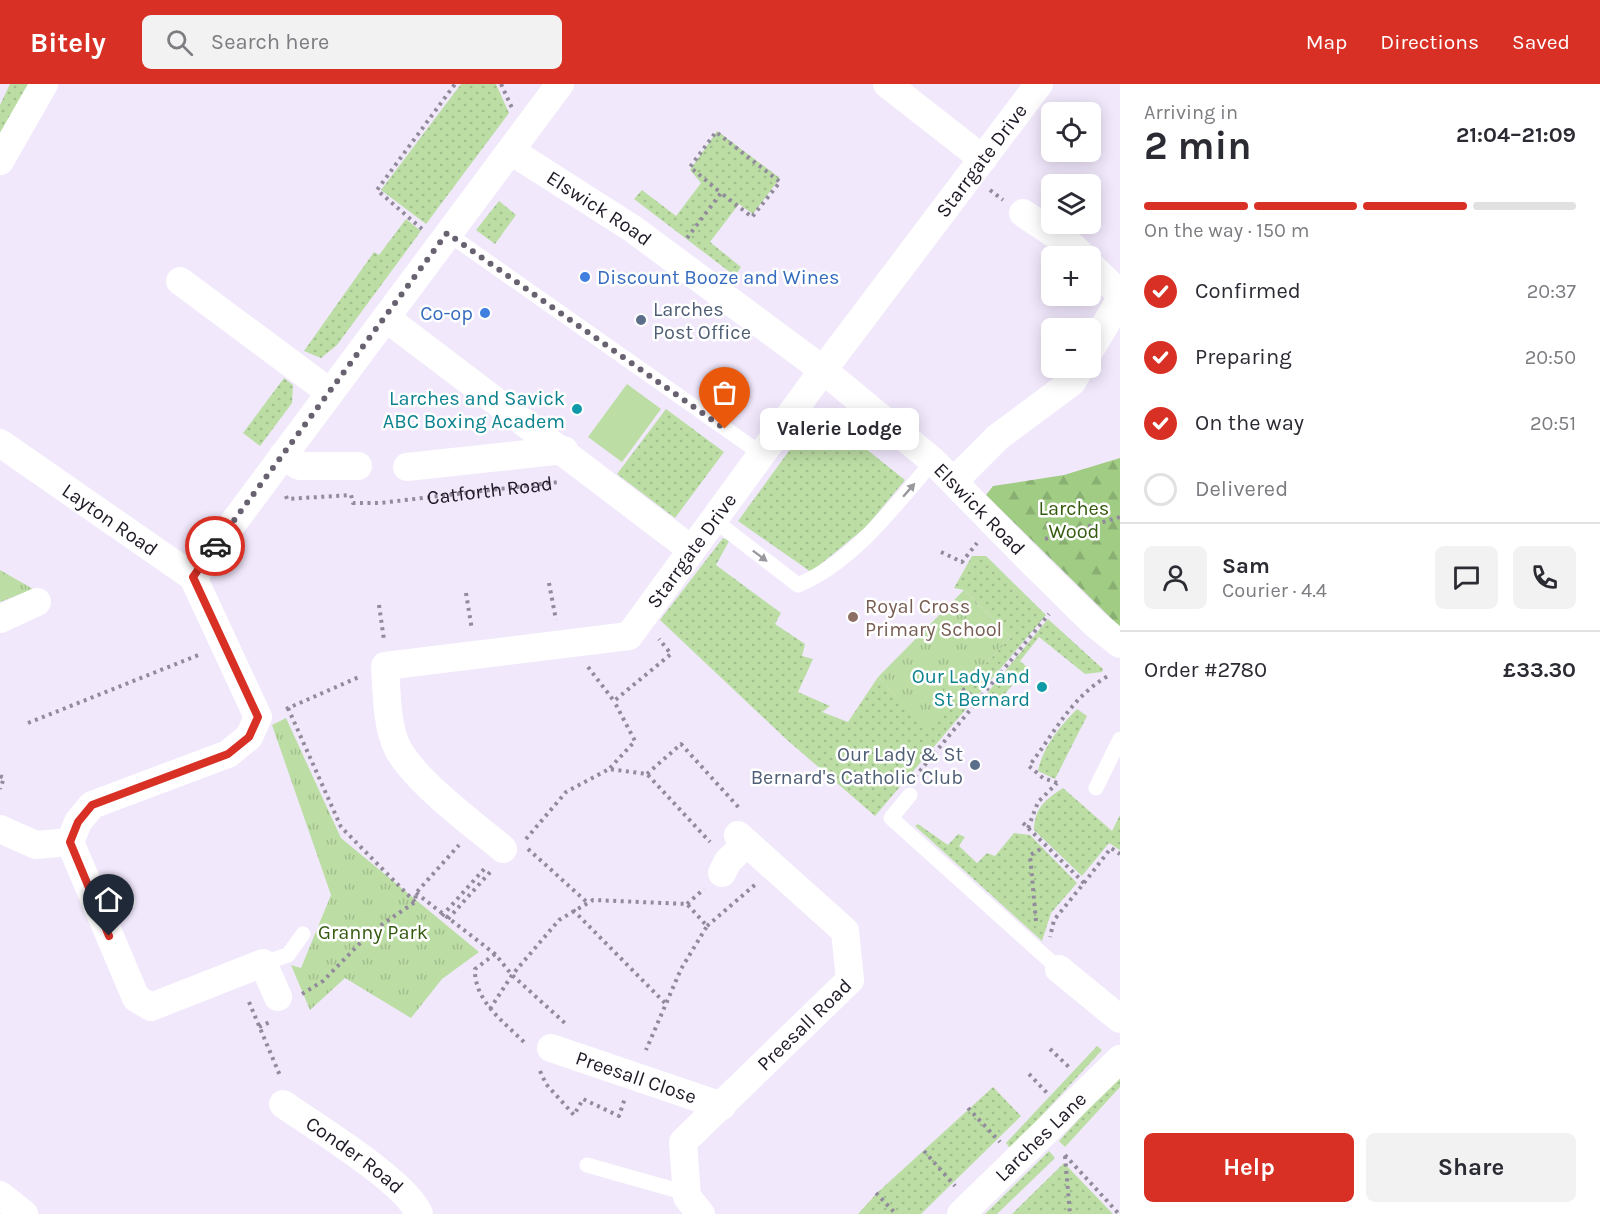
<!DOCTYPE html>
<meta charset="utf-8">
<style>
:root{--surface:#fff;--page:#f2f2f3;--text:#2b2b33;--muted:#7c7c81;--line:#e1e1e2;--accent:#d93025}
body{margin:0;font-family:Karla,sans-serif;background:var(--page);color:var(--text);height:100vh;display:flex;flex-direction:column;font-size:22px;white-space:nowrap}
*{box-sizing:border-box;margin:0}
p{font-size:20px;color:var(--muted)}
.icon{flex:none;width:33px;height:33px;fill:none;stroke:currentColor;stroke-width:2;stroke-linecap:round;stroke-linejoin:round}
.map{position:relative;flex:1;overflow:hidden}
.details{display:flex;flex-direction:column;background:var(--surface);width:480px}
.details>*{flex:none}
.controls{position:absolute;left:1041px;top:18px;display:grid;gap:12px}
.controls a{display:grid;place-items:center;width:60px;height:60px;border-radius:9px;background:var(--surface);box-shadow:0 3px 15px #0003;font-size:30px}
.pin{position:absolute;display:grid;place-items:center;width:51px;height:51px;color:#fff;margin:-62px -26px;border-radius:50% 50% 50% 0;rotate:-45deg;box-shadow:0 0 6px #0007}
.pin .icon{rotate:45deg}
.courier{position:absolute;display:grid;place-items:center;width:60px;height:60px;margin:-30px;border:4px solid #d93025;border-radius:50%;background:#fff;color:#222;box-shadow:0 2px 8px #0007}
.bubble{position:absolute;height:42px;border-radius:9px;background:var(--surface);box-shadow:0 3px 15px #0003;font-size:20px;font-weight:700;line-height:42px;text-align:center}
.head em{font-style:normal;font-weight:700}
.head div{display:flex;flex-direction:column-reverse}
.head{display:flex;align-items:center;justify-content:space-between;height:102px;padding:0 24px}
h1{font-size:39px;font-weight:700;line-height:45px}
.bar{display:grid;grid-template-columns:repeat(4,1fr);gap:9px 6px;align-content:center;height:72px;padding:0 24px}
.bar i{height:8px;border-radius:4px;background:var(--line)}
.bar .current{background:var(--accent)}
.bar p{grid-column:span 4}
.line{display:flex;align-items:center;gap:15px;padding:0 24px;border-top:2px solid var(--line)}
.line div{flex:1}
.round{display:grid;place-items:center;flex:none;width:63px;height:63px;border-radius:9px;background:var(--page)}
ol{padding:0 24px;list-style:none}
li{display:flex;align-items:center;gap:18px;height:66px}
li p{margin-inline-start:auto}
li .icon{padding:6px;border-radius:50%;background:var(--accent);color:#fff;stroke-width:4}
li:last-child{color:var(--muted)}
li i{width:33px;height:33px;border:3px solid var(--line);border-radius:50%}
.cta{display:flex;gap:12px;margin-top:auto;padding:12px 24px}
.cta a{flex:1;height:69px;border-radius:9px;background:var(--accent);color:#fff;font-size:24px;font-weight:700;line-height:69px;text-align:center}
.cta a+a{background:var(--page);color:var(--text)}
header{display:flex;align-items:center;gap:36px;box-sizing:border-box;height:84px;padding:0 30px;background:var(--accent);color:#fff}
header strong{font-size:28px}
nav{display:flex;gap:33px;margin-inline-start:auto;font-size:21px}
.search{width:420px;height:54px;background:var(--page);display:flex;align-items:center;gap:15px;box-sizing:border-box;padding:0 21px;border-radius:9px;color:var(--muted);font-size:22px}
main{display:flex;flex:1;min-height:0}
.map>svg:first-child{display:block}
</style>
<header>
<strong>Bitely</strong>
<div class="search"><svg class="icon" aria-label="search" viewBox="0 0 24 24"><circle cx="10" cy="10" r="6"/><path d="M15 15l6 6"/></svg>Search here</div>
<nav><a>Map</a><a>Directions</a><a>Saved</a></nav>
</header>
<main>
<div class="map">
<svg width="1120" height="1130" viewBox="0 0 1120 1130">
<defs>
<pattern id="grass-dots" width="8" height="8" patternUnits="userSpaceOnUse" patternTransform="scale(1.5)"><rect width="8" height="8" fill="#bcdea5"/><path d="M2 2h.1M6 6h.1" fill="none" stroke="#a1be8e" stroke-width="1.8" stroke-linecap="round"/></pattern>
<pattern id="forest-firs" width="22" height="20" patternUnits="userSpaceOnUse" patternTransform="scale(1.5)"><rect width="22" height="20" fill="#a1cc84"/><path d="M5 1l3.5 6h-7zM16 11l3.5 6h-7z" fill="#8aaf72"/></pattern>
<pattern id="park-tufts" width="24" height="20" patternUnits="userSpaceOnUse" patternTransform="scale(1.5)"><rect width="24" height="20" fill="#bcdea5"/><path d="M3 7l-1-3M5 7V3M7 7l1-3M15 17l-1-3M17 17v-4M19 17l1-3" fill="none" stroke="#a1be8e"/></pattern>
</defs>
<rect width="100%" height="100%" fill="#f1e8fc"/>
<g fill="url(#grass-dots)">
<path d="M10 0H37L0 64V21Z"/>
<path d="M461 0H496L509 29 426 140 381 106Z"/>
<path d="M717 47 780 94 753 130 739 120 710 158 741 183 735 192 634 115 642 106 676 132 701 99 690 86Z"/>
<path d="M499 117 516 131 495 160 476 146Z"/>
<path d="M406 135 421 147 337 261 321 274 304 267 374 168 379 171Z"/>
<path d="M284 294 293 301 292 319 260 362 243 349Z"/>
<path d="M666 325 724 368 675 434 617 390Z"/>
<path d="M817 334H827L905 396 866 443 811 488 738 437 810 338Z"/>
<path d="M723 454 729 457 716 481 781 529 775 540 805 560 802 572 813 575 798 608 830 622 822 628 848 638 878 593 925 643 1011 553 964 506 954 504 972 472H986L1046 531 875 732 786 655 660 536Z"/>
<path d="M1048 535 1103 585 1102 588 1085 590 1039 553 1020 577 1027 583 1000 616 984 613Z"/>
<path d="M1077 625 1087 632 1055 695 1038 687C1042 664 1060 642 1077 625Z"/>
<path d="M1063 704 1112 747 1120 731V766L1109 759 1082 792 1034 746C1035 723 1045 716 1063 704Z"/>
<path d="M918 740 948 761 958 750 965 753 959 762 977 779 987 769 995 772 1014 749 1030 751 1077 799 1051 829 1042 857 915 742Z"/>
<path d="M1097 962 1102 966 1011 1065 1006 1059Z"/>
<path d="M1120 990V1003L1065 1063 1059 1057Z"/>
<path d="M993 1003 1021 1032 921 1130H858L877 1109Z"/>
<path d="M1049 1067 1055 1074 997 1130H985Z"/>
<path d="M1064 1079 1113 1130H1012Z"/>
</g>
<path fill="url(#forest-firs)" d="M1120 374V543L986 411 993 402 1064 391Z"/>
<g fill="url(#park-tufts)">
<path d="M0 486 33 505 0 518Z"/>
<path d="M964 506 1011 553 925 644 878 593Z"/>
<path d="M286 634 341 754 479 868 442 895 411 934 345 894 310 926 291 881 301 884 331 811 272 641Z"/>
</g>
<path fill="#bcdea5" d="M627 300 661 325 622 378 588 353Z"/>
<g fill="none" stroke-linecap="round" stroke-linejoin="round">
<g stroke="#928b9b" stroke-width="4" stroke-dasharray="3 4.5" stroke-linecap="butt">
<path d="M501 0 512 24"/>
<path d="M990 106 1003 116"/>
<path d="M422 145 377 106 455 0"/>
<path d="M687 154 721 109 690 83 716 48 780 98 752 133 721 109"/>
<path id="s1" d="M286 412 287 415 351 411 353 419H380L559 398"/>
<path d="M1045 455 1120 433"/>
<path d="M941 468 962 478 977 459"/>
<path d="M549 499 556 536"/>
<path d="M466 509 472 546"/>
<path d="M379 521 384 556"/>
<path d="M588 583 614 617 671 570 659 555"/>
<path d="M962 605 979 616 997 620"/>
<path d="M288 624 341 743 415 818"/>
<path d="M286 625 359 593"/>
<path d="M28 639 201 570"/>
<path d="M610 684 635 657 614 617"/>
<path d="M647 690 681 660 741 726"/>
<path d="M0 692 4 694 0 705"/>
<path d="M915 693 1049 530"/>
<path d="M1057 699 1043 694 1029 682C1054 650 1071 613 1108 592"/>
<path d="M1023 739 1084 799 1054 836 1050 853"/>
<path d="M1028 744 1038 718 1057 699"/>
<path d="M526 755 566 708 609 685 647 690 710 758"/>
<path d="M528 765 589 820"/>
<path d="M1084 799 1111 764 1120 770"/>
<path d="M416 809 495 870 512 891 567 941"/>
<path d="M687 820 704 805"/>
<path d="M573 826 665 919"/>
<path d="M442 832 486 783"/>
<path d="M448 835 492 786"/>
<path d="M1036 837 1030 771 1044 763"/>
<path d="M707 842 757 799"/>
<path d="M495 870 475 885C474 917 504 938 526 960"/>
<path d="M302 910 323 897 371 848 415 818 416 809 459 761"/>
<path d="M249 918 281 994"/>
<path d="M490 925 512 891 559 836 593 816 687 820 707 842 681 885 646 966"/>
<path d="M259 943 272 937"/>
<path d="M1050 965 1071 985"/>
<path d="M540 987 546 1000 574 1031 583 1015 619 1032 625 1014"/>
<path d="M1029 990 1048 1010"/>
<path d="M968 1024 1000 1058"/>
<path d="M924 1067 955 1102"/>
<path d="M1065 1071 1119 1130"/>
<path d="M1065 1072 1070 1130"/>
<path d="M876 1109 896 1130"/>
</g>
<g stroke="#fff" stroke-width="15">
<path d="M447 149 763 371"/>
<path d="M714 436 798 501C853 478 895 422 933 377"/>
<path d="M1096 704 1120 655"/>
<path d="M910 711 891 734 1059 885"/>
<path d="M99 831 128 818"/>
<path d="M263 879 288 871 303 850"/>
<path d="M587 1081 686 1109"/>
</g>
<g stroke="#fff" stroke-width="28">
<path d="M887 0 983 75"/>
<path id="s2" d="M511 67 633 145 823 286 933 377 1034 480 1095 540 1120 560"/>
<path d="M0 77 44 0"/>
<path d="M1023 129 1072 162 1082 172"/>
<path d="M1090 181 1120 210"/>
<path d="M180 197 328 307"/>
<path d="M386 234 692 466"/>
<path d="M1090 266 1120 216"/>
<path id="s3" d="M0 359 193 493 258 633 249 653 228 670 92 721 78 738 70 758 36 761 0 745"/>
<path d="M283 371 299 382H358"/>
<path d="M407 383 564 366"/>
<path d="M954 397 998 353 1072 298 1080 284"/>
<path d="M193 493 560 0"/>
<path d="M0 535 37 518"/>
<path d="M70 758 136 914 151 923 263 879 278 913"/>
<path id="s4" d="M503 765C473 740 416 698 398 665 386 642 387 608 385 582L629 552 823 286 1039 0"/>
<path d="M722 789 728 777 747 759"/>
<path d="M1059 885 1120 935"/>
<path id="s5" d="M551 964 722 1022"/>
<path id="s6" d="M283 1020C314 1042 407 1098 419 1130"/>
<path d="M0 1111 24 1130"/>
<path id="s7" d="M701 1130 687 1113 683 1058 850 896 845 847 738 751"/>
<path id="s8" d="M961 1130 1120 975"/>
</g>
</g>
<defs><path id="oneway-solid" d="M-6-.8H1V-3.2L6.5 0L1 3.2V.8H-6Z" transform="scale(1.5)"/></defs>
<g fill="#9a989d">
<use href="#oneway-solid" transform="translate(909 406) rotate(-49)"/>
<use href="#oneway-solid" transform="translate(760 472) rotate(37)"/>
</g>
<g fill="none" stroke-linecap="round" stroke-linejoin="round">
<path stroke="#686170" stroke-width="6" stroke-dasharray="0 10.8" d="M215 462 447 149 725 345"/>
<path stroke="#d93025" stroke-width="8" d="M109 852 70 758 78 738 92 721 228 670 249 653 258 633 193 493 215 462"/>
</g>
<g fill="#3f7fe0" stroke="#fff" stroke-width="2">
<circle cx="585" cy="193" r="6"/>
<circle cx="485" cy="229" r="6"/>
</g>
<g fill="#5c6f8a" stroke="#fff" stroke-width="2">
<circle cx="641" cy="236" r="6"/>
<circle cx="975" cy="681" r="6"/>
</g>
<g fill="#0f9aa8" stroke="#fff" stroke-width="2">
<circle cx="577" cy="325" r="6"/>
<circle cx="1042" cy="603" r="6"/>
</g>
<circle fill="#8d6e63" stroke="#fff" stroke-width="2" cx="853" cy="533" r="6"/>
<g text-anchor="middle" stroke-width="5" stroke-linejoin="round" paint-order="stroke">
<g font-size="20" fill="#1f1925" stroke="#fff">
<text dy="7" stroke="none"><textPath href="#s4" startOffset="1068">Starrgate Drive</textPath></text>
<text dy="7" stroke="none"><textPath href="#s2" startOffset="105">Elswick Road</textPath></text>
<text dy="7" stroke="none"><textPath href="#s1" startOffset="213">Catforth Road</textPath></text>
<text dy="7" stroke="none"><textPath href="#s2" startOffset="591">Elswick Road</textPath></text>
<text dy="7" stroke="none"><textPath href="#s3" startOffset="134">Layton Road</textPath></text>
<text dy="7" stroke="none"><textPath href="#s4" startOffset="582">Starrgate Drive</textPath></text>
<text dy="7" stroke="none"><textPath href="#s7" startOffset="246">Preesall Road</textPath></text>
<text dy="7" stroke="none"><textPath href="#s5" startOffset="90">Preesall Close</textPath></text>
<text dy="7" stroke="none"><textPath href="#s8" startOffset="111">Larches Lane</textPath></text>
<text dy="7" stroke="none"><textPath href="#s6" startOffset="88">Conder Road</textPath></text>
</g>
<g font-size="20" fill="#366cbe" stroke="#fff" text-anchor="start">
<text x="597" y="200">Discount Booze and Wines</text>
<text x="473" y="236" text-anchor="end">Co-op</text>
</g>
<g font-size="20" fill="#4e5e75" stroke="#fff" text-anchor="start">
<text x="653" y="232">Larches<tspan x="653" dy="23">Post Office</tspan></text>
<text x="963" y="677" text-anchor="end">Our Lady &amp; St<tspan x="963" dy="23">Bernard's Catholic Club</tspan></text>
</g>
<g font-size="20" fill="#0d838f" stroke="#fff" text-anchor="end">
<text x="565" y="321">Larches and Savick<tspan x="565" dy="23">ABC Boxing Academ</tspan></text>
<text x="1030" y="599">Our Lady and<tspan x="1030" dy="23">St Bernard</tspan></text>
</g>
<g font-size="20" fill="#355b10" stroke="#fff">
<text x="1074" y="431">Larches<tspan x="1074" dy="23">Wood</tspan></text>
<text x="373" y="855">Granny Park</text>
</g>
<g font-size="20" fill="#785e54" stroke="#fff" text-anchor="start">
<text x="865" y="529">Royal Cross<tspan x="865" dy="23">Primary School</tspan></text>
</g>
</g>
</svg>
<div class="controls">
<a><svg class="icon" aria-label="locate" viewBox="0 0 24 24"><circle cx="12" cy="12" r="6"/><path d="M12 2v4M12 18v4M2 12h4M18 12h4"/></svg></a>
<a><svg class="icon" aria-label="layers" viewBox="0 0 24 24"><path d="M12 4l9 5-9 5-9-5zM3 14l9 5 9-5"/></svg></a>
<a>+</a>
<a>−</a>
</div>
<div class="pin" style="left:725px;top:345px;background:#ea580c"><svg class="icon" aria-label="bag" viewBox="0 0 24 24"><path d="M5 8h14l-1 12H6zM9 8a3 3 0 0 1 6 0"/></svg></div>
<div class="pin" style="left:109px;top:852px;background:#1f2937"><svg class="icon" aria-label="home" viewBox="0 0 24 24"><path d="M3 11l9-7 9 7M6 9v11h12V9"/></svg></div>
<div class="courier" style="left:215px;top:462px"><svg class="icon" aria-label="car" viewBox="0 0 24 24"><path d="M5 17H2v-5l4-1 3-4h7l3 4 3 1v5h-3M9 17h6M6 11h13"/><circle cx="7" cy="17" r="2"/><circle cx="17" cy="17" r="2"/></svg></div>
<div class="bubble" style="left:760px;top:324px;width:159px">Valerie Lodge</div>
</div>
<section class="details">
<div class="head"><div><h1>2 min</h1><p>Arriving in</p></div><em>21:04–21:09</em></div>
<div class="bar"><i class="current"></i><i class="current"></i><i class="current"></i><i></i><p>On the way · 150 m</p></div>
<ol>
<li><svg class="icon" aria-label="check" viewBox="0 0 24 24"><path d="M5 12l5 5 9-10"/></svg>Confirmed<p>20:37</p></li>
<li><svg class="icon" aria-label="check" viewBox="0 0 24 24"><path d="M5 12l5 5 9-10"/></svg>Preparing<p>20:50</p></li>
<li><svg class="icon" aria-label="check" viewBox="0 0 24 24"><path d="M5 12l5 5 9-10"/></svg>On the way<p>20:51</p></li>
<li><i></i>Delivered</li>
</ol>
<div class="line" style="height:108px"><a class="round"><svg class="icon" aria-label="person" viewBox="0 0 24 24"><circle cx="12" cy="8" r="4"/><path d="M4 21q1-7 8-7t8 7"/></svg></a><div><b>Sam</b><p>Courier · 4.4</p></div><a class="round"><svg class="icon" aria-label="chat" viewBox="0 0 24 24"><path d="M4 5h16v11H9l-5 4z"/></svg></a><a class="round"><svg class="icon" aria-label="phone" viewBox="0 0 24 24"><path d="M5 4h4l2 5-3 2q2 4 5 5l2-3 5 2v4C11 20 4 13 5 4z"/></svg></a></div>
<div class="line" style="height:78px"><div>Order #2780</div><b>£33.30</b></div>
<div class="cta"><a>Help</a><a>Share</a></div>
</section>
</main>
